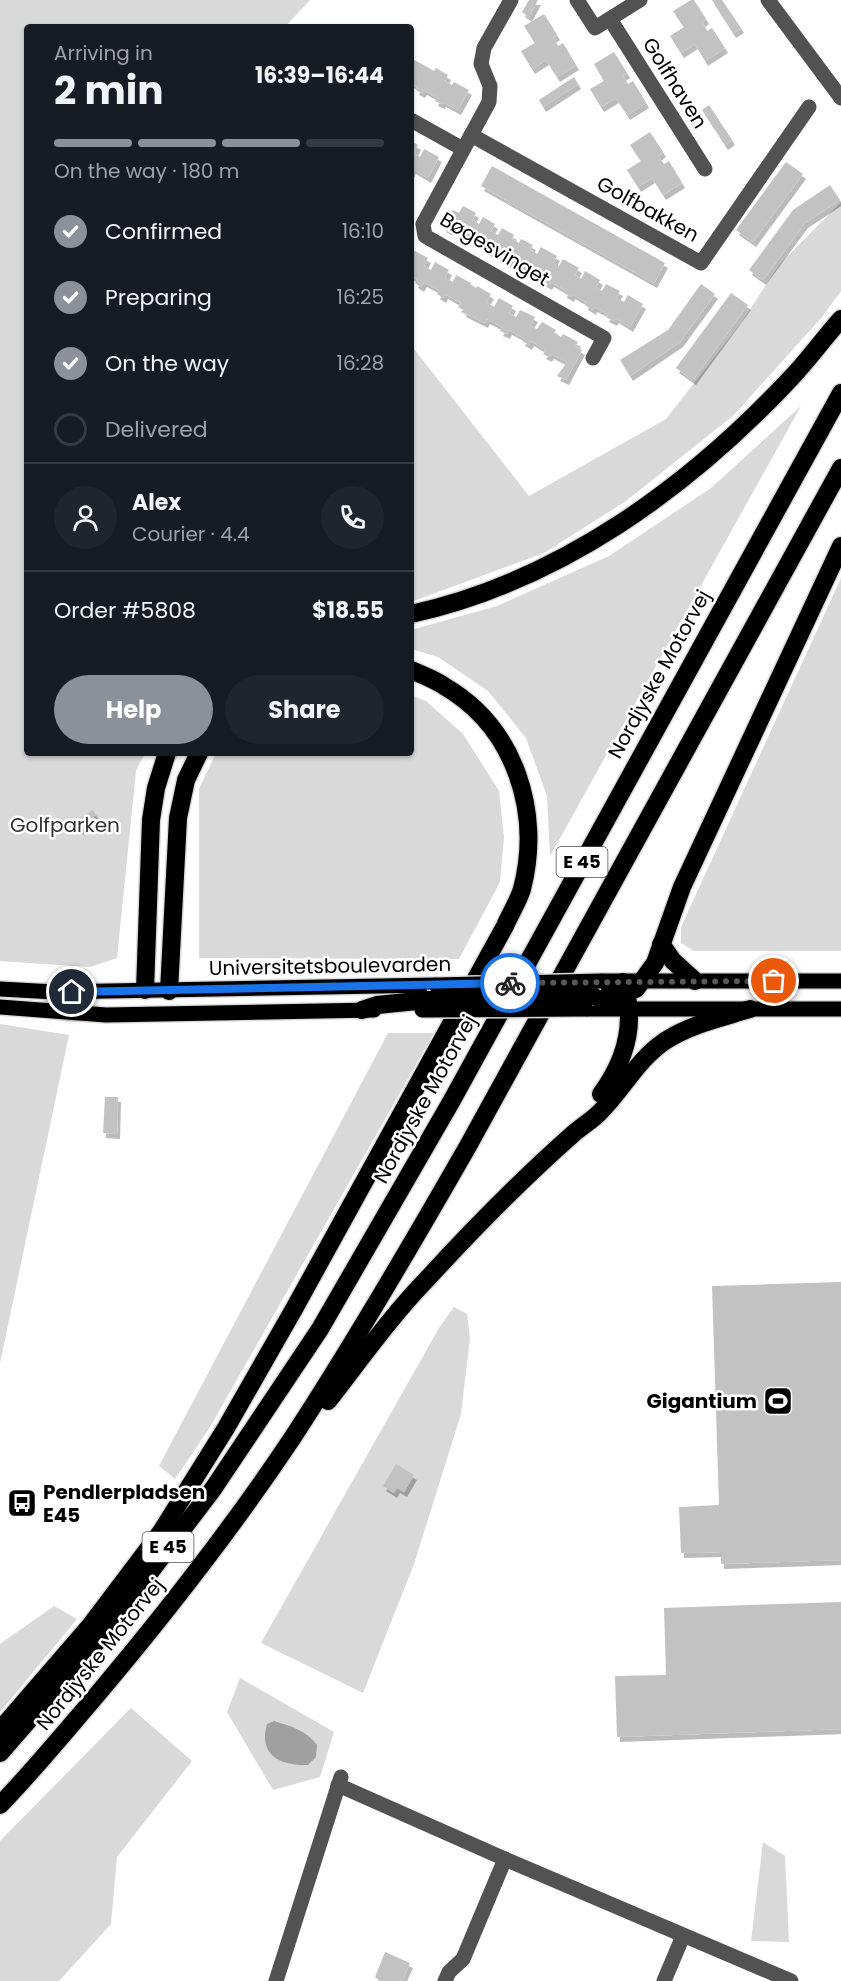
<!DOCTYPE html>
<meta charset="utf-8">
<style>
:root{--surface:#171b24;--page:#20242c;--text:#f1f3f6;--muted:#9ea1a6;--line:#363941;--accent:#8c9099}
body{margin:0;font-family:Poppins,sans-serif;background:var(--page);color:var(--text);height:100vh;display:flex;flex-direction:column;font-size:22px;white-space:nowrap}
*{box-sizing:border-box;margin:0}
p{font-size:20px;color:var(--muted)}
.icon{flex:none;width:33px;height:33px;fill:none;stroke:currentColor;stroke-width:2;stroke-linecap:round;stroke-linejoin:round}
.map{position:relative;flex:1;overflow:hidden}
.side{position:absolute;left:24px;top:24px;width:390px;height:732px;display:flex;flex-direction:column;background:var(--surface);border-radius:6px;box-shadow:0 2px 4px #0004}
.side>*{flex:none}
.pin{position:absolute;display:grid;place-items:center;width:51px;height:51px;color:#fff;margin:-26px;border:3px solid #fff;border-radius:50%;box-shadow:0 2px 6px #0007}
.courier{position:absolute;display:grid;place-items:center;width:60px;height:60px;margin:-30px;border:4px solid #1a73e8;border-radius:50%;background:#fff;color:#222;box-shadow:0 2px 8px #0007}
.overview em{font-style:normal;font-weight:700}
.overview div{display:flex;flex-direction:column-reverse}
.overview{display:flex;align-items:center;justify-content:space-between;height:102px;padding:0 30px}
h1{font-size:39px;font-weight:700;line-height:45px}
.bar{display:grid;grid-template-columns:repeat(4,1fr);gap:9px 6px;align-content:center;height:72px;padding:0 30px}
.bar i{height:8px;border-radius:4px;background:var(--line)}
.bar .active{background:var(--accent)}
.bar p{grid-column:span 4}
.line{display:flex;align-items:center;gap:15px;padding:0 30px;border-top:2px solid var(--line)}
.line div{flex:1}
.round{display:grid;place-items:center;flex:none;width:63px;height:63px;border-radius:32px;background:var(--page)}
ol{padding:0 30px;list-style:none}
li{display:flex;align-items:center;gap:18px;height:66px}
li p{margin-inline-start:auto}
li .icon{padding:6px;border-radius:50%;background:var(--accent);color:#fff;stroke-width:4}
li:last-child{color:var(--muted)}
li i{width:33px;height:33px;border:3px solid var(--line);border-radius:50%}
.action{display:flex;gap:12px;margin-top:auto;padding:12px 30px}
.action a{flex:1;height:69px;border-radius:36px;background:var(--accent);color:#fff;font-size:24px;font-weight:700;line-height:69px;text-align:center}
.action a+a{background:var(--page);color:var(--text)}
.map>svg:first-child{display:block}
</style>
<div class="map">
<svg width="841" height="1981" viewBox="0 0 841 1981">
<defs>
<filter id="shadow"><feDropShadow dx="3" dy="5" stdDeviation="0" flood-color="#0004"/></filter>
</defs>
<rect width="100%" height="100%" fill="#fff"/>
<g fill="#d9d9d9">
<path d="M0 0H310L285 27H27V753H145L136 771 117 958 90 967 0 961Z"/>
<path d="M841 202V291L822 317 734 415 626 501 544 553 411 602V345L529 496 666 419 741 323 779 265Z"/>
<path d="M801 406 550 856 547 796 526 738 488 691 438 657 411 649V630L497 606 609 556 711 488Z"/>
<path d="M841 578V951H694L681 943V927Z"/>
<path d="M411 695 426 701 463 734 499 791 504 837 500 882 459 959 199 958V789L216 753H411Z"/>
<path d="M0 1024 69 1035 0 1363Z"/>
<path d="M388 1033H434L210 1427 175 1479 159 1466Z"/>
<path d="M454 1307 467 1314 470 1338 461 1414 414 1564 363 1693 261 1643 439 1328Z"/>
<path d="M54 1606 77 1619 0 1712V1644Z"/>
<path d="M240 1678 334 1732 320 1777 273 1790 227 1712Z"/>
<path d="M131 1708 192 1761 117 1857 111 1924 59 1981H0V1841Z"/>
<path d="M763 1842 785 1856 789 1942 751 1941Z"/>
</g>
<path fill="#a0a0a0" d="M274 1721C291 1726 307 1731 317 1745L316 1757 308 1765C280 1766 258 1755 267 1724Z"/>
<g fill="#c2c2c2" filter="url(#shadow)">
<path d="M529 0H538L529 17 522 12Z"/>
<path d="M691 0H694L706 19 702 22 707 31 712 28 725 48 705 61 695 44 681 53 670 36 684 27 673 11Z"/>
<path d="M712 0H722L741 28 733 33Z"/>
<path d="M544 14 557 35 553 38 558 46 563 43 576 65 557 77 546 60 532 69 521 51 535 43 524 26Z"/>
<path d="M614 52 627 73 623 76 628 84 633 81 646 103 627 115 616 98 601 107 590 89 604 81 594 64Z"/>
<path d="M411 58 434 71 436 68 448 75 445 81 452 85 454 82 469 90 458 110 443 102 442 104 435 101 437 97 424 90 422 93 416 90 417 87 411 83Z"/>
<path d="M574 77 578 84 543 107 539 100Z"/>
<path d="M709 105 732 140 725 145 702 110Z"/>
<path d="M650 132 663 152 658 156 664 164 669 161 682 183 663 195 652 178 638 187 627 170 641 161 630 145Z"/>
<path d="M411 141 418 145 414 153 420 157 424 149 439 157 428 178 413 169 411 173Z"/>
<path d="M786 162 803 174 753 242 736 230Z"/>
<path d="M492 166 665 263 654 283 481 186Z"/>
<path d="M830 185 840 200 805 223 763 280 749 270 793 210Z"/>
<path d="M463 206 476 213 472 220 479 224 483 217 495 224 491 231 498 235 502 228 514 235 512 239 519 243 521 239 533 245 530 250 537 254 541 247 557 256 553 263 559 266 563 259 579 268 575 275 581 279 585 271 600 280 596 287 602 291 606 284 620 291 616 298 624 302 628 295 643 304 630 327 616 318 614 321 606 317 608 314 594 307 593 310 585 305 586 302 572 294 571 297 564 293 565 290 551 282 549 285 542 281 544 278 529 270 527 273 520 269 522 266 510 259 508 263 500 259 502 255 491 248 489 252 481 248 483 244 471 237 470 240 463 236 464 233 452 227 450 231 443 227 453 210 459 213Z"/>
<path d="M413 250 428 258 424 266 431 270 435 262 449 270 445 278 453 282 456 275 471 283 470 284 476 288 477 286 491 294 486 302 494 307 499 298 513 306 509 313 516 317 520 310 535 317 530 326 537 329 542 322 556 330 554 333 561 337 563 334 578 342 575 346 582 350 566 380 557 376 567 362 551 354 549 357 543 354 546 350 531 341 529 345 522 341 524 338 509 330 507 334 500 331 502 327 487 319 485 323 463 312 464 310 458 307 461 303 445 294 443 298 437 294 439 290 424 282 421 287 415 283 417 279 411 276V254Z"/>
<path d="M701 284 715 294 680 342 630 376 620 360 668 330Z"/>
<path d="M731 293 748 305 693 380 676 368Z"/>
<path d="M93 810 96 815 93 817 95 821 80 830 75 821Z"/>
<path d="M105 1097H118L117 1134 103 1133Z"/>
<path d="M841 1282V1560L721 1564V1552L681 1553 679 1507 719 1505 712 1286Z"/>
<path d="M396 1464 414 1475 404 1492 397 1488 394 1493 383 1486Z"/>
<path d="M841 1602V1729L617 1737 615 1676 666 1675 664 1608Z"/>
<path d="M385 1952 410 1963 402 1981H380L375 1977Z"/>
</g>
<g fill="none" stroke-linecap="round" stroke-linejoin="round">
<g stroke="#dbdbdb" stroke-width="18">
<g id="major">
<path d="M601 981H841"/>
<path d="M0 989 55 992 436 985"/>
<path d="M0 1007 106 1015 374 1010"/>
<path d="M586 1009H841"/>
</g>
</g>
<g stroke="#dbdbdb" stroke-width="21">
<g id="highway">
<path d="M411 614C560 581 688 488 791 378 809 359 824 338 841 319"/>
<path d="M661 944 673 961 695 981"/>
<path d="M145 990 151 820 156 788 167 753"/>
<path d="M169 991 178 818 186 780 199 753"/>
<path d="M593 996 616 995 636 989 655 963 682 887 841 546"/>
<path d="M362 1010 377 1005 427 1000"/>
<path d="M601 1094C625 1061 637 1023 623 982"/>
<path d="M328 1401C360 1360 391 1316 428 1278 474 1228 522 1179 573 1134 582 1126 593 1120 601 1111 623 1089 638 1059 665 1041 691 1024 721 1018 750 1009"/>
<path d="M0 1730 90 1626 161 1532 226 1428 294 1309 505 926C510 914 518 902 522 889 542 812 515 727 444 686 434 679 422 675 411 670"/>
<path d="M0 1753 100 1638 213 1489 320 1329 451 1102 841 393"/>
<path d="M0 1805C31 1773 60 1738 90 1703 162 1618 231 1530 293 1437 355 1342 412 1244 468 1146L841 468"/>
</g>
</g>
<g stroke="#525252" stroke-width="15">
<path d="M511 0 484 48 481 64 490 86 489 102 423 224 425 236 604 338 593 358"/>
<path d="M577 0 595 28 640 0"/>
<path d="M768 0 841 98"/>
<path d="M610 19 705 169"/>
<path d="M411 120 463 149"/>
<path d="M471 135 701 263 809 107"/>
<path d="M338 1785 505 1859 791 1981"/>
<path d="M276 1981 341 1777"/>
<path d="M445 1981 449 1972 463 1959 505 1859"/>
<path d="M664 1981 683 1936"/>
</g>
<use href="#major" stroke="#000" stroke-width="15"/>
<use href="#highway" stroke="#000" stroke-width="18"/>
<g stroke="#dbdbdb" stroke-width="18" stroke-linecap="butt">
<g id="major-bridge">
<path d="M436 985 601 981"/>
<path d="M422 1010 586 1009"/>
</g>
</g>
<g stroke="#dbdbdb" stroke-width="21" stroke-linecap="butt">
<path id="highway-bridge" d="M427 1000 593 996"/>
</g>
<use href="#major-bridge" stroke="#000" stroke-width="15"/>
<use href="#highway-bridge" stroke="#000" stroke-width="18"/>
</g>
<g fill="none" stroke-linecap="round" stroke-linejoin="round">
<path stroke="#595959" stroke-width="6" stroke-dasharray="0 10.8" d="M510 983 774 981"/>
<path stroke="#1a73e8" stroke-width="8" d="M72 992 510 983"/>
</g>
<defs>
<g id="stadium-square" transform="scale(1.5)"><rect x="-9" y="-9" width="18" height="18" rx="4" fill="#000" stroke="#fff"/><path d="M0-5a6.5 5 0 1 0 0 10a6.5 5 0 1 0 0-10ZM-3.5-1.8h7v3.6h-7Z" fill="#fff"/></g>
<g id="bus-square" transform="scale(1.5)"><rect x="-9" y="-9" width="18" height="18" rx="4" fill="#000" stroke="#fff"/><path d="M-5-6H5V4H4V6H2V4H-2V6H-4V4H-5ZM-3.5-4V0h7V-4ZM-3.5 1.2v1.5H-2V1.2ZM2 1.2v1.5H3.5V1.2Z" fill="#fff"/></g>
</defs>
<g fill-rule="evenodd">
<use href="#stadium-square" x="778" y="1401"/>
<use href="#bus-square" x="22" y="1503"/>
</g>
<g text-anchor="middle" stroke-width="5" stroke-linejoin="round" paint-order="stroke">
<g fill="#fff" stroke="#4c4c4c" stroke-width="1.5">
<rect x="556.5" y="847" width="51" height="30" rx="4.5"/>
<rect x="142.5" y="1532" width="51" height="30" rx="4.5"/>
</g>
<g font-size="18" font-weight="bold" fill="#000">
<text x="582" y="868">E 45</text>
<text x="168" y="1553">E 45</text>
</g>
<g font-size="20" fill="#000" stroke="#fff">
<text transform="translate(675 83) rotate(58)" y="7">Golfhaven</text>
<text transform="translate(648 209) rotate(29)" y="7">Golfbakken</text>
<text transform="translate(495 249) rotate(31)" y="7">Bøgesvinget</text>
<text transform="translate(659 674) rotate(-61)" y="7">Nordjyske Motorvej</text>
<text transform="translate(330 966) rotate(-1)" y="7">Universitetsboulevarden</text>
<text transform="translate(425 1099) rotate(-61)" y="7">Nordjyske Motorvej</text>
<text transform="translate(100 1654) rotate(-51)" y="7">Nordjyske Motorvej</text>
</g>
<g font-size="20" fill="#303030" stroke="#fff">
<text x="65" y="832">Golfparken</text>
</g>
<g font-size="20" font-weight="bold" fill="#000" stroke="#fff" text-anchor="end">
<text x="757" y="1408">Gigantium</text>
<text x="43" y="1499" text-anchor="start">Pendlerpladsen<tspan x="43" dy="23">E45</tspan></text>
</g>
</g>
</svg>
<div class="pin" style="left:774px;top:981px;background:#ea580c"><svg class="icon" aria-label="bag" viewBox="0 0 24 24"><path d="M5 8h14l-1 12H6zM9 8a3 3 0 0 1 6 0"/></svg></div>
<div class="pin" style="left:72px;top:992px;background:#1f2937"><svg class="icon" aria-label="home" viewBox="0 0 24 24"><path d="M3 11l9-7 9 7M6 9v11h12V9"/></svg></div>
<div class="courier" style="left:510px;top:983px"><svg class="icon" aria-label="bike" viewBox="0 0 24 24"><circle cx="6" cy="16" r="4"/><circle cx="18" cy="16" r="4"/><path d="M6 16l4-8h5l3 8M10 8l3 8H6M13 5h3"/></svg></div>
<section class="side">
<div class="overview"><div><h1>2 min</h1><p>Arriving in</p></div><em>16:39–16:44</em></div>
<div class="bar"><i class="active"></i><i class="active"></i><i class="active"></i><i></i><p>On the way · 180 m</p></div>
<ol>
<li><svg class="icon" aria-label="check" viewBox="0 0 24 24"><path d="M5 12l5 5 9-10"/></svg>Confirmed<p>16:10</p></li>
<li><svg class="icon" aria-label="check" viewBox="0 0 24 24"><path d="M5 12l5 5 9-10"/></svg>Preparing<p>16:25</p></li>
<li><svg class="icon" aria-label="check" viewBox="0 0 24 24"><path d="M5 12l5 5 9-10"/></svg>On the way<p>16:28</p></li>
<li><i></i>Delivered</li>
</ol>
<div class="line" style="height:108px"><a class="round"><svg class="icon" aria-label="person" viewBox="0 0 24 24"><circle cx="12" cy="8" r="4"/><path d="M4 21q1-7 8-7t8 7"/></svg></a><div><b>Alex</b><p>Courier · 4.4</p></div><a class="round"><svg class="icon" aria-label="phone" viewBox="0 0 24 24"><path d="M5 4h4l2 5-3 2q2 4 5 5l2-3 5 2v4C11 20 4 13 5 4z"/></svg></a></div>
<div class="line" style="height:78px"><div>Order #5808</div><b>$18.55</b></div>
<div class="action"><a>Help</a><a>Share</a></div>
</section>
</div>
